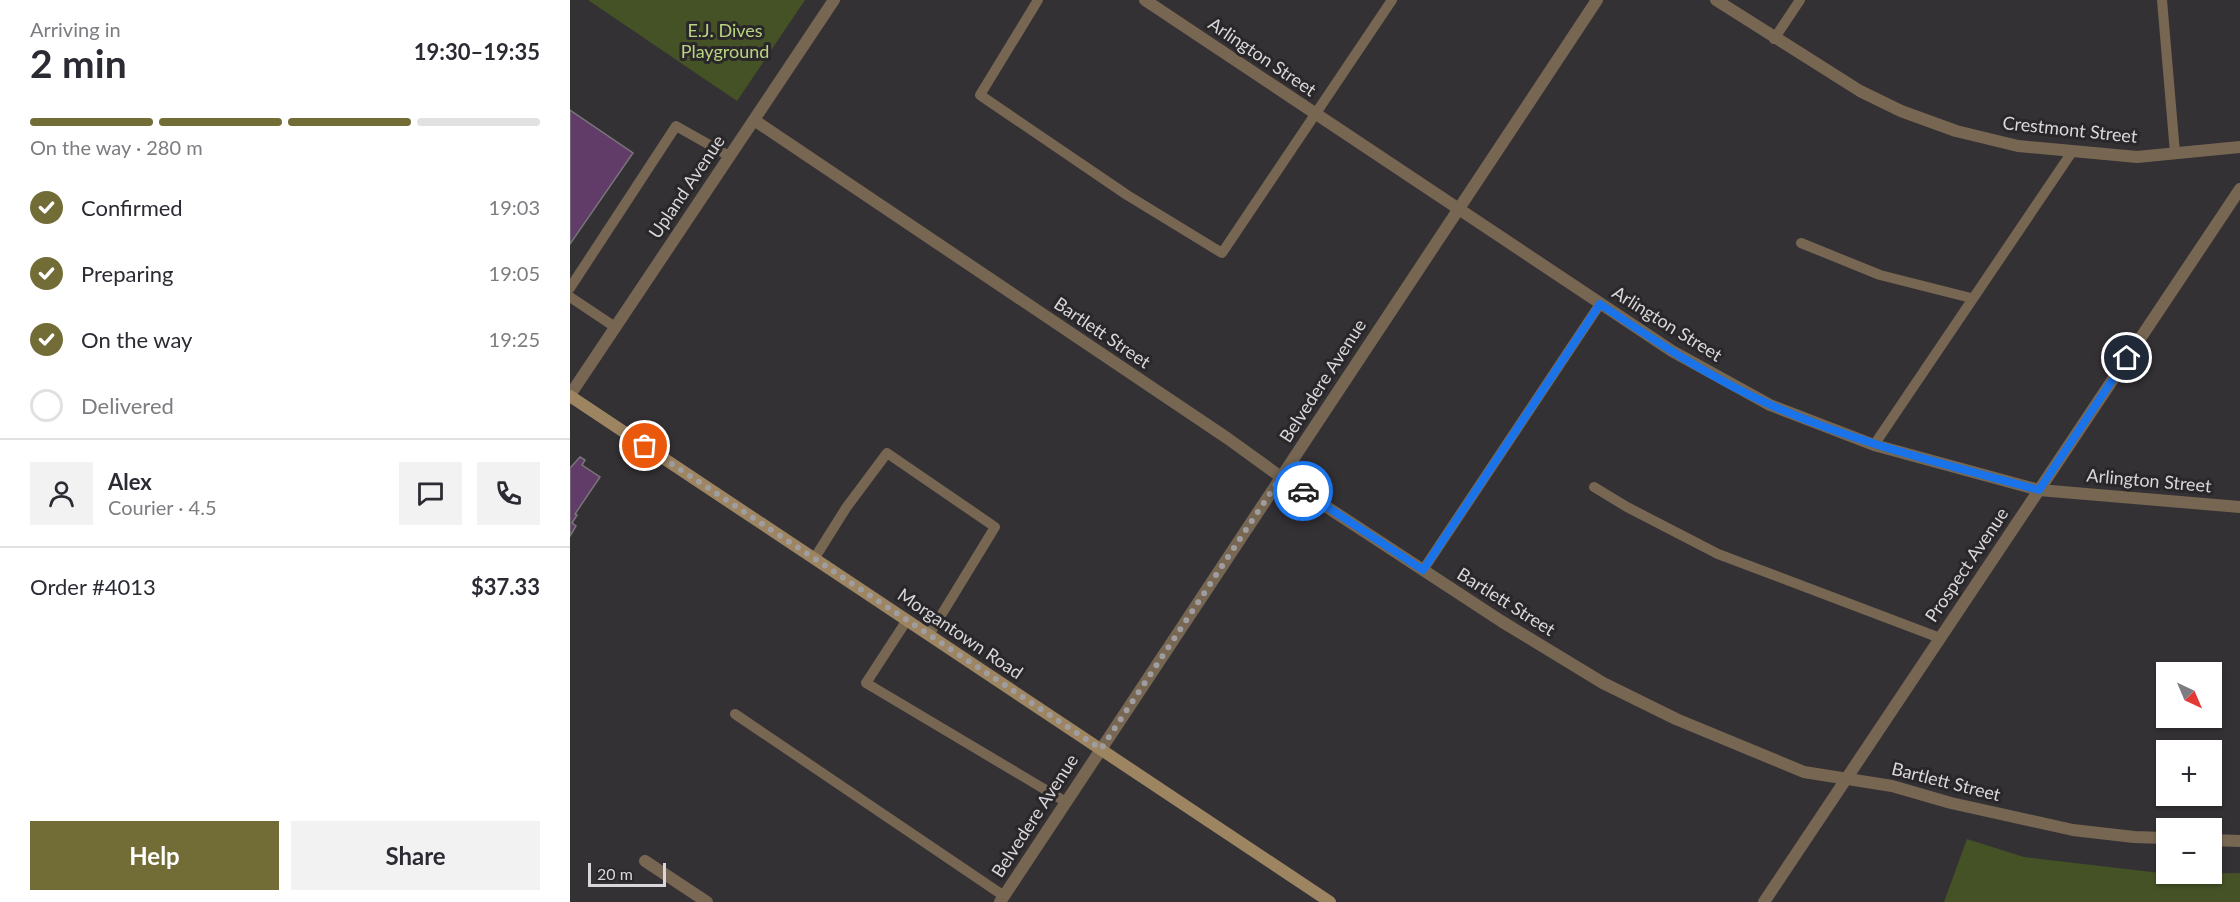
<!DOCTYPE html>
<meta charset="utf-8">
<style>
:root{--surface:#fff;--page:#f2f2f3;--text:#2b2b33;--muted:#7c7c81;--line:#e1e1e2;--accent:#726c37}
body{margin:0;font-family:Lato,sans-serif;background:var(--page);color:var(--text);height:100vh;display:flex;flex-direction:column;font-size:22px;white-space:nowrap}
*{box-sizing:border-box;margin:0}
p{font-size:20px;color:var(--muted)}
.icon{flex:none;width:33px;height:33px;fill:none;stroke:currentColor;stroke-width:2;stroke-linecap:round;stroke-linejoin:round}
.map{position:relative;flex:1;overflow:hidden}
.details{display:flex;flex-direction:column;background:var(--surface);width:570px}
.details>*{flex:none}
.needle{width:39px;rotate:136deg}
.controls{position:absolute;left:1586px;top:662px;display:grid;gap:12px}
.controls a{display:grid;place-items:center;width:66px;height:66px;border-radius:0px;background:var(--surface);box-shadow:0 2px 4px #0004;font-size:30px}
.scale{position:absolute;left:18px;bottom:15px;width:78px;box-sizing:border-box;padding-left:6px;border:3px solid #d9d7d9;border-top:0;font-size:16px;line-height:21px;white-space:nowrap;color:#d9d7d9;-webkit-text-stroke:4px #2a272a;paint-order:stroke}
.pin{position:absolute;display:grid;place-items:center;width:51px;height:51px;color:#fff;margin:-26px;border:3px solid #fff;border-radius:50%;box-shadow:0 2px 6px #0007}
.courier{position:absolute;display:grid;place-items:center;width:60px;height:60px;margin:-30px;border:4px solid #1a73e8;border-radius:50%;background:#fff;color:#222;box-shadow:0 2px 8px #0007}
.overview em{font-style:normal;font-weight:700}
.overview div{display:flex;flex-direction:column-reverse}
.overview{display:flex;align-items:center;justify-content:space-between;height:102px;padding:0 30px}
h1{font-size:39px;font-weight:700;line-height:45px}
.bar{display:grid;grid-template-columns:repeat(4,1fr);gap:9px 6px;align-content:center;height:72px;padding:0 30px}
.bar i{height:8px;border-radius:4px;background:var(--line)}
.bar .active{background:var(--accent)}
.bar p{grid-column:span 4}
.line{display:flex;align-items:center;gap:15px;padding:0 30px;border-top:2px solid var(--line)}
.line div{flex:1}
.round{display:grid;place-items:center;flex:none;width:63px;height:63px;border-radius:0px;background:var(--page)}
ol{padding:0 30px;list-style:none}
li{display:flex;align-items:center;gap:18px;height:66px}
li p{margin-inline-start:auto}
li .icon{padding:6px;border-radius:50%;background:var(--accent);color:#fff;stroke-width:4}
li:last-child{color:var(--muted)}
li i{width:33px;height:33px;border:3px solid var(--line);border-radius:50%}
.primary-button{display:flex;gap:12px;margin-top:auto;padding:12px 30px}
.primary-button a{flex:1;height:69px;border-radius:0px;background:var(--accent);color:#fff;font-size:24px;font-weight:700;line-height:69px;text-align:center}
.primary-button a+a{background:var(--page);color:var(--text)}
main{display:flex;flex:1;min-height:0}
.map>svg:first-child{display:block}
</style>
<main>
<section class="details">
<div class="overview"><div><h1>2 min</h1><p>Arriving in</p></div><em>19:30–19:35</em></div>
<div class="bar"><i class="active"></i><i class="active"></i><i class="active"></i><i></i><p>On the way · 280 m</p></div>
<ol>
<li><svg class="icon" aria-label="check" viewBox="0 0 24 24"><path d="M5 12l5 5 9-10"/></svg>Confirmed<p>19:03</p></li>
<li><svg class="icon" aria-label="check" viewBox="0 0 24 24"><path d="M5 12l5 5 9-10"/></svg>Preparing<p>19:05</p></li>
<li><svg class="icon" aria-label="check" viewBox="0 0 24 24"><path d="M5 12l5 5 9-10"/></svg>On the way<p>19:25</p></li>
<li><i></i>Delivered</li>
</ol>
<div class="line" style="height:108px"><a class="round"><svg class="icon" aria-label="person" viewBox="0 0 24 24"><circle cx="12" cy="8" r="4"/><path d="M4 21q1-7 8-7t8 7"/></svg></a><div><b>Alex</b><p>Courier · 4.5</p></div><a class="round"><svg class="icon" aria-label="chat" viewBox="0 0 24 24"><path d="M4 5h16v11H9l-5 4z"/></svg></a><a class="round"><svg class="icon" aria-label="phone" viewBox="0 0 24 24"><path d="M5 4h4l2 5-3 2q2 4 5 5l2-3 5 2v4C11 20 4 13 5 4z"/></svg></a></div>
<div class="line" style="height:78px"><div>Order #4013</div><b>$37.33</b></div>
<div class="primary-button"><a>Help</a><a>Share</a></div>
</section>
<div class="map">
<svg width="1670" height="902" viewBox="0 0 1670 902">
<rect width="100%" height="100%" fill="#343135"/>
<g fill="#445225">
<path d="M18 0H235L167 101Z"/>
<path d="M1397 839 1454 857 1599 874 1670 873V902H1374Z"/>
</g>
<g fill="#613c68" stroke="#79767a" stroke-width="1.5">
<path d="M0 110 63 153 0 244Z"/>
<path d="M10 457 15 460 12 465 30 477 5 514 7 515 2 523 6 526 0 536V468Z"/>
</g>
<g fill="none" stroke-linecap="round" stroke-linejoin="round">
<g stroke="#776752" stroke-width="10">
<path d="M468 0 410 95 557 195 652 253 822 0"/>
<path d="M1592 0 1605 153"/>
<path d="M1204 39 1230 0"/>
<path d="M1231 243 1310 275 1401 298"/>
<path d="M0 288 106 126 159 156"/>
<path d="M0 297 45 327"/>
<path d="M1304 445 1502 152"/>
<path d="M1024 487 1057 507 1148 554 1370 638"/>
<path d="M244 559 276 508 317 453 425 527 359 635"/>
<path d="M853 570 1030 304"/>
<path d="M337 620 296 683 496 802"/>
<path d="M165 714 434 896"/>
</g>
<g stroke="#776752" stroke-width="12">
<path d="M575 0 1102 351 1200 405 1304 445 1469 490 1670 507"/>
<path d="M1146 0 1290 91 1331 111 1386 131 1448 146 1567 157 1670 147"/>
<path d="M184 120 657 438 711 477 931 621 1033 683 1106 719 1234 772 1322 786 1381 803 1503 830 1564 837 1596 838"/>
<path d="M1641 840 1670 841"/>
<path d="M75 861 137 902"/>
<path d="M430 902 1027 0"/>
<path d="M1194 902 1670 189"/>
</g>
<path stroke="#776752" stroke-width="12" d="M0 395 264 0"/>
<path stroke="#9d8562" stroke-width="12" d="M0 396 760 902"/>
</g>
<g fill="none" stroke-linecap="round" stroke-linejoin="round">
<path stroke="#9f9da0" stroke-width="6" stroke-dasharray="0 10.8" d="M75 446 531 749 711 477 733 491"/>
<path stroke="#1a73e8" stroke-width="8" d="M733 491 853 570 1030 304C1085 341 1142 379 1203 406 1288 444 1379 465 1469 490L1557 358"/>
</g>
<g text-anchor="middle" stroke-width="6" stroke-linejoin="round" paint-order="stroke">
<g font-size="18" fill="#b8d37f" stroke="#2a272a">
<text x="155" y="37">E.J. Dives<tspan x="155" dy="21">Playground</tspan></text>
</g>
<g font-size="18" fill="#d9d7d9" stroke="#2a272a">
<text transform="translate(692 57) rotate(34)" y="6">Arlington Street</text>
<text transform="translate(1500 130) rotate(6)" y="6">Crestmont Street</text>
<text transform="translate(117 187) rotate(-56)" y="6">Upland Avenue</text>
<text transform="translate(1097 324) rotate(32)" y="6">Arlington Street</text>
<text transform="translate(532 333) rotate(34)" y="6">Bartlett Street</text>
<text transform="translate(753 381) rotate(-57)" y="6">Belvedere Avenue</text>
<text transform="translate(1579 481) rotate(5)" y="6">Arlington Street</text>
<text transform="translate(1397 565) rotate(-56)" y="6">Prospect Avenue</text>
<text transform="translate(936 602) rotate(32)" y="6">Bartlett Street</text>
<text transform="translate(390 634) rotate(34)" y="6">Morgantown Road</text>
<text transform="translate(1376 782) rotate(14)" y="6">Bartlett Street</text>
<text transform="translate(465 816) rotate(-57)" y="6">Belvedere Avenue</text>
</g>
</g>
</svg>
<div class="controls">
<a><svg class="needle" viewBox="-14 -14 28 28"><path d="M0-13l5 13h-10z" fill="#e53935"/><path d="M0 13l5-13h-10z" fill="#7c7c81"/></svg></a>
<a>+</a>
<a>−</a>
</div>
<div class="scale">20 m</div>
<div class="pin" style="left:75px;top:446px;background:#ea580c"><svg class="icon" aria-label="bag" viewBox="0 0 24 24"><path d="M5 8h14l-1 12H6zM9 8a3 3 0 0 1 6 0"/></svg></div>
<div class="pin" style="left:1557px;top:358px;background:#1f2937"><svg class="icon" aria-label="home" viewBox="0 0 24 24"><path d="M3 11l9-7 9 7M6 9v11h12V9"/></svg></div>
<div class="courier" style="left:733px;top:491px"><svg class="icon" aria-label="car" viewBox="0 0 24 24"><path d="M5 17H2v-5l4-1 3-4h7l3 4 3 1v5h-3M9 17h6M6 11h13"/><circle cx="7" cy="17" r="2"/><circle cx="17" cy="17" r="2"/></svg></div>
</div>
</main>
